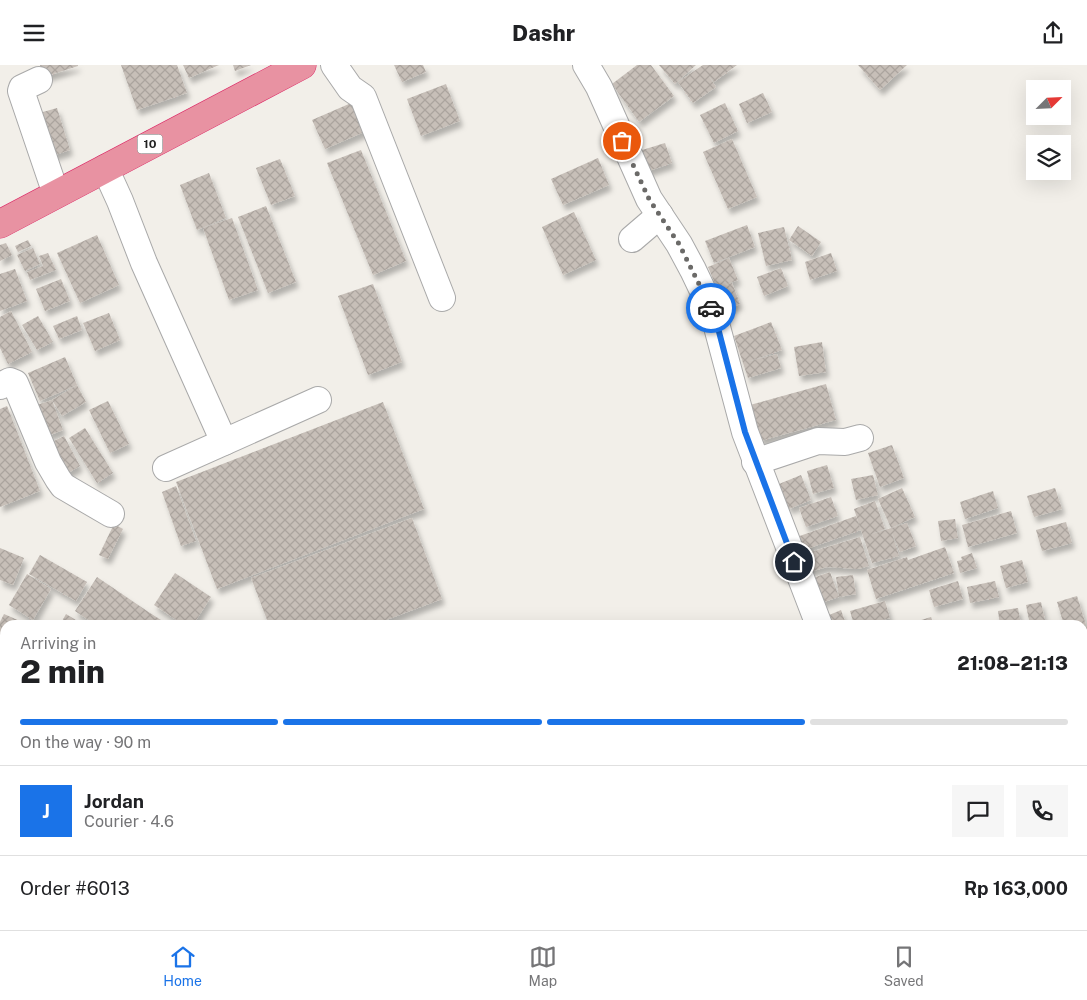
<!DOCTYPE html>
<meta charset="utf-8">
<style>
:root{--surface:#fff;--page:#f6f6f6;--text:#202124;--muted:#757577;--line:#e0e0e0;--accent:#1a73e8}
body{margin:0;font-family:"Public Sans",sans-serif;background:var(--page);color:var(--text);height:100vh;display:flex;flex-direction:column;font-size:19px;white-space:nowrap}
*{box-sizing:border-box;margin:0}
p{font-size:16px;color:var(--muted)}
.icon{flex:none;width:28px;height:28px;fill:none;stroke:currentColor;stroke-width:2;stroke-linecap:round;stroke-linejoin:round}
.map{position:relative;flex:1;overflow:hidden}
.side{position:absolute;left:0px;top:555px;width:1088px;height:310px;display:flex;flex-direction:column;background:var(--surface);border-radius:15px 15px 0 0;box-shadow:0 5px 20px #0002}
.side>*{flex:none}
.needle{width:32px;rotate:66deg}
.fabs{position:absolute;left:1026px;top:15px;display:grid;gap:10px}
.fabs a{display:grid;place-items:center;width:45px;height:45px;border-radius:0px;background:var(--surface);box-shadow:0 5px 20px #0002;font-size:25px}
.pin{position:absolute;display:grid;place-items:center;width:42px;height:42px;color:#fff;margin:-21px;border:2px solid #fff;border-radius:50%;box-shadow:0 1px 5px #0007}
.courier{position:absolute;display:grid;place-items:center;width:50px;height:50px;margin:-25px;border:4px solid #1a73e8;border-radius:50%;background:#fff;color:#222;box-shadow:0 1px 6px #0007}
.overview em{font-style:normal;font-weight:800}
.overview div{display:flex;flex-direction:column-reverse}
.overview{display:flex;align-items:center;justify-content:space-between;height:85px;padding:0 20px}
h1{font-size:32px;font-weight:800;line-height:38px}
.bar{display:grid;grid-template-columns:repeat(4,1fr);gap:8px 5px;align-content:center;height:60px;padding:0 20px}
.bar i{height:6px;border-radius:4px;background:var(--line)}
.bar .on{background:var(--accent)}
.bar p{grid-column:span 4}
.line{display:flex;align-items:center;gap:12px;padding:0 20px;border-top:1px solid var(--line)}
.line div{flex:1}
.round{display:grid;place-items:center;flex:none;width:52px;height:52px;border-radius:0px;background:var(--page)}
header{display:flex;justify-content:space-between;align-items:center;height:65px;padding:0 20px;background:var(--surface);font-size:22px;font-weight:800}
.dock{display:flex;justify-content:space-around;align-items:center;height:70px;border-top:1px solid var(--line);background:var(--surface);font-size:14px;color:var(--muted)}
.dock a{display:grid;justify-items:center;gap:2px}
.dock .on{color:var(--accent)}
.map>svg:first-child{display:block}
</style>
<header><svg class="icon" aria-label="menu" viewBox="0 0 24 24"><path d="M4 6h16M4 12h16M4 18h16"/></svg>Dashr<svg class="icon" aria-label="share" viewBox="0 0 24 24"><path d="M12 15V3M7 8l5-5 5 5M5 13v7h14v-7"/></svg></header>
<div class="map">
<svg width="1087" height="865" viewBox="0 0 1087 865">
<defs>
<pattern id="building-cross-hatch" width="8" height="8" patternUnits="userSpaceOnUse" patternTransform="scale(1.25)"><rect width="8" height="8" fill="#c7bfb8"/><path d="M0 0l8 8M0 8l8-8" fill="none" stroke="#aba49e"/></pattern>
<filter id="shadow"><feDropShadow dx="3" dy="5.5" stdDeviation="2.5" flood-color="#0004"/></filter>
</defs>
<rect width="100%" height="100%" fill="#f2efe9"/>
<g fill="url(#building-cross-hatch)" filter="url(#shadow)">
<path d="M40 0H78V1L44 12Z"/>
<path d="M121 0H177L187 28 137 45Z"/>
<path d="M183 0H219L189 13Z"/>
<path d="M233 0H251L235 6Z"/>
<path d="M394 0H423L426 7 402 17Z"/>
<path d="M637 0H651L674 31 639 57 612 19Z"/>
<path d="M659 0H696L675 19Z"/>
<path d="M703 0H737L714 17 708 10 716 22 693 38 678 17Z"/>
<path d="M858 0H907L880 25Z"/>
<path d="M446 19 460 56 421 71 407 34Z"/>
<path d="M763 28 772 47 747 58 739 39Z"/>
<path d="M358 35 371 64 325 84 312 55Z"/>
<path d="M725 38 738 66 714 78 700 50Z"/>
<path d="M57 43 70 85 49 92 36 49Z"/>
<path d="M732 74 757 132 728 144 703 87Z"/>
<path d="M665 78 672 98 646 107 639 86Z"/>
<path d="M361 85 406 196 373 210 327 98Z"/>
<path d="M598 93 609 120 563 140 551 114Z"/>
<path d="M280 94 295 131 271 140 256 103Z"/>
<path d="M209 108 226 153 197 165 180 120Z"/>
<path d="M266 141 296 217 268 228 238 152Z"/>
<path d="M574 147 596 195 563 210 542 162Z"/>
<path d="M232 153 258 225 229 235 203 163Z"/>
<path d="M747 160 755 182 714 198 705 176Z"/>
<path d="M798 161 821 177 812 191 789 175Z"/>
<path d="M784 162 792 195 766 201 758 168Z"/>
<path d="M97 170 119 220 80 238 57 188Z"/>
<path d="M28 175 31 181 18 187 15 181Z"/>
<path d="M6 178 12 190 0 196V180Z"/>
<path d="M33 183 40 199 25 206 17 190Z"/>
<path d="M48 188 56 205 30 215 27 207 43 201 39 191Z"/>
<path d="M831 188 837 206 810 215 805 197Z"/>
<path d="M729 193 738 215 725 220 732 218 740 239 726 245 708 202Z"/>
<path d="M781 203 788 221 764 231 757 212Z"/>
<path d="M15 204 27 236 0 246V209Z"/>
<path d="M61 214 70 236 45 246 36 224Z"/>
<path d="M373 219 402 297 368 310 338 231Z"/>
<path d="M11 246 32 287 8 299 0 283V252Z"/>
<path d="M109 248 120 275 95 286 83 258Z"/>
<path d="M38 251 53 277 37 285 22 260Z"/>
<path d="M77 251 82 265 59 274 53 261Z"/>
<path d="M771 257 782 285 750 296 777 289 781 303 748 313 734 271Z"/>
<path d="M822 277 826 307 799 311 794 282Z"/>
<path d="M65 292 77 320 40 336 28 308Z"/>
<path d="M826 319 836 355 760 376 750 340Z"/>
<path d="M77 320 86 337 62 351 52 335 63 365 48 371 37 340 52 335Z"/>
<path d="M108 336 129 379 110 388 89 345Z"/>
<path d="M383 337 424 444 217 524 176 417Z"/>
<path d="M7 341 40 426 0 442V344Z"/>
<path d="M85 363 113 408 97 418 69 373Z"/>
<path d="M64 371 80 401 63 411 46 380Z"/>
<path d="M892 380 904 413 880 422 868 388Z"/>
<path d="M827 400 834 423 813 429 807 406Z"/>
<path d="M801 410 811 435 789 444 779 419Z"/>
<path d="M873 410 878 430 856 435 851 414Z"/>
<path d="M176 421 196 476 181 481 162 427Z"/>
<path d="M902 423 915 452 891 463 878 434Z"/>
<path d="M1055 423 1062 444 1034 452 1027 431Z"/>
<path d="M993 426 998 443 965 454 960 437Z"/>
<path d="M831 432 838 451 806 462 799 443Z"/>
<path d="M875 436 885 464 869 470 907 458 916 481 900 487 892 468 899 491 872 498 854 444Z"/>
<path d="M1011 446 1017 468 968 482 962 460Z"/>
<path d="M856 451 861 465 798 487 794 473Z"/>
<path d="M412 453 442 534 373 560H269L251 513Z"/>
<path d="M955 454 958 473 941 476 938 456Z"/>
<path d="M1066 457 1072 478 1042 486 1036 465Z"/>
<path d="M114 459 123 464 108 494 99 490Z"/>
<path d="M860 472 869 501 858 504 827 502 806 508 801 490Z"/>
<path d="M945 482 954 508 876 534 867 505 907 492 908 495Z"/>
<path d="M0 483 24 493 13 520 0 515Z"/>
<path d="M972 488 977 503 960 508 957 496 962 495 961 492Z"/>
<path d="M40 490 87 517 76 536 29 509Z"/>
<path d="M1022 495 1028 517 1006 523 1000 501Z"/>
<path d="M830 507 839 532 818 539 810 514Z"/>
<path d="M175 508 211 532 193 560H184L154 540Z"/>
<path d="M27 509 51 524 33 555 9 540Z"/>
<path d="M853 510 856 529 839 532 836 512Z"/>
<path d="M97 512 150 548 169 560H96L75 546Z"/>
<path d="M958 516 963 534 934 542 929 525Z"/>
<path d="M995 516 999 532 970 538 967 522Z"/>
<path d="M1077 531 1086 560H1064L1057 537Z"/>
<path d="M885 536 890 553 864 560H854L850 546Z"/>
<path d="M1041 537 1046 560H1030L1026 540Z"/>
<path d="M1018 543 1021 560H1000L998 546Z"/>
<path d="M841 545 846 559 831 560 827 551Z"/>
<path d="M4 549 29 560H5V581L0 578V557Z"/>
<path d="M66 549 84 560H60Z"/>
<path d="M931 552 934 560H905Z"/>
<path d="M1087 561V581L1082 582V562Z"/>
<path d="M1087 588V607L1082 608V589Z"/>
<path d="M5 632V659L0 657V644Z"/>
<path d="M1082 665 1087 681 1082 683Z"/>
<path d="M0 675 5 677V860H114L117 865H0Z"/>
<path d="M1087 708V739L1082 740V709Z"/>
<path d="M1087 755V809L1082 810V756Z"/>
<path d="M1087 814V840L1082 841V815Z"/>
<path d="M116 860H152L156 865H120Z"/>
<path d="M175 860H197L193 865H181Z"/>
<path d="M269 860H315L319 865H262Z"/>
<path d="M345 860H372L373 863 370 865H336Z"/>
<path d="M448 860H530L531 865H450Z"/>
<path d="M653 860H719L704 865H655Z"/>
<path d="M730 860H768L753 865H732Z"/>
<path d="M863 860H878L880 865H865Z"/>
<path d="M942 860H1002V864L943 865Z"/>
</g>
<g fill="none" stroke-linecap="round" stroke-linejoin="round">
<g stroke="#a9a9a9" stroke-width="28">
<g id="minor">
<path d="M334 0 350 23 363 32 442 233"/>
<path d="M586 0 599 22 649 134 679 179 693 205 713 247 745 367 819 560"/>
<path d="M39 15 22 23 21 26 56 129"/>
<path d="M105 103 120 136 144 198 224 377"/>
<path d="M632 174 660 150"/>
<path d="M0 321 10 316 15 318 48 397 58 414 63 421 111 449"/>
<path d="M755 397 818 376 845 377 860 373"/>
<path d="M166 403 318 335"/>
<path d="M0 671 5 673"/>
<path d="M0 713 5 716"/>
<path d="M1082 749 1087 748"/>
<path d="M95 860 97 865"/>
<path d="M322 860 325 865"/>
<path d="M933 860 935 865"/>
</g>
</g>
<g stroke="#dc2a67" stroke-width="29">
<path id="highway" d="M0 159 302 0"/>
</g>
<use href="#minor" stroke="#fff" stroke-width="26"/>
<use href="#highway" stroke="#e892a2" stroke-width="28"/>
</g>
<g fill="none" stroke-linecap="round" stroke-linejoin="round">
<path stroke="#6b6a68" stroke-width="5" stroke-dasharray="0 9" d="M622 76 649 134 679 179 711 243"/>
<path stroke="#1a73e8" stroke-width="6" d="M711 243 718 263 745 367 794 497"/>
</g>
<g text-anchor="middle" stroke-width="4" stroke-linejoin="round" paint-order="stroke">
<rect fill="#fff" stroke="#646464" stroke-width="1" x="137.5" y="69.5" width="25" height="19" rx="4"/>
<g font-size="12" font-weight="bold" fill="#222">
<text x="150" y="83">10</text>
</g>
</g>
</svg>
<div class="fabs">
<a><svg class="needle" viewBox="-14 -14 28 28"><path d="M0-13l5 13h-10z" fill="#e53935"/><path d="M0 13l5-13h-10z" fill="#757577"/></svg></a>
<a><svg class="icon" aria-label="layers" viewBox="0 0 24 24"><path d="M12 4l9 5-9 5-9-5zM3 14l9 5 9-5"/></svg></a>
</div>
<div class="pin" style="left:622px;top:76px;background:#ea580c"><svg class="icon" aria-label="bag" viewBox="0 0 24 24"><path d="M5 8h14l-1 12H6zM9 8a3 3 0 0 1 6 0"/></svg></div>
<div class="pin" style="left:794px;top:497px;background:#1f2937"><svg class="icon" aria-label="home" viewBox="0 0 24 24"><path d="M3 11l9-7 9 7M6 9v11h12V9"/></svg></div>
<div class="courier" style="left:711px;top:243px"><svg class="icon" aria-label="car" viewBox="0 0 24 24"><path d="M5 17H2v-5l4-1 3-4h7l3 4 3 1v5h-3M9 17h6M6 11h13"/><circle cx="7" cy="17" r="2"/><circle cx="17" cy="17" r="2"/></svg></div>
<section class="side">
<div class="overview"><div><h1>2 min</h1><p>Arriving in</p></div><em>21:08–21:13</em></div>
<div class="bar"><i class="on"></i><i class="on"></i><i class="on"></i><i></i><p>On the way · 90 m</p></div>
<div class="line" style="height:90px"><b class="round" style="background:var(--accent);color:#fff">J</b><div><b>Jordan</b><p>Courier · 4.6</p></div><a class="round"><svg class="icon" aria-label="chat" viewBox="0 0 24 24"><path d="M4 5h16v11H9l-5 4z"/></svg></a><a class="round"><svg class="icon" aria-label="phone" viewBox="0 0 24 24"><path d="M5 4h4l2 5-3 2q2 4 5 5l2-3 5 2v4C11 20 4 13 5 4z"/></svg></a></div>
<div class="line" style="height:65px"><div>Order #6013</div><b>Rp 163,000</b></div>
</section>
</div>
<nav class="dock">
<a class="on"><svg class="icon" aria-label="home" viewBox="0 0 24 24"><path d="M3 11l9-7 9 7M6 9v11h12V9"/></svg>Home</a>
<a><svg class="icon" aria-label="map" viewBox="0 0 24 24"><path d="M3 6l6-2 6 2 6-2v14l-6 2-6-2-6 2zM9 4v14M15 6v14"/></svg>Map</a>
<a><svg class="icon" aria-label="saved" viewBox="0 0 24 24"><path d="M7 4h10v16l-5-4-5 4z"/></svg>Saved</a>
</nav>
